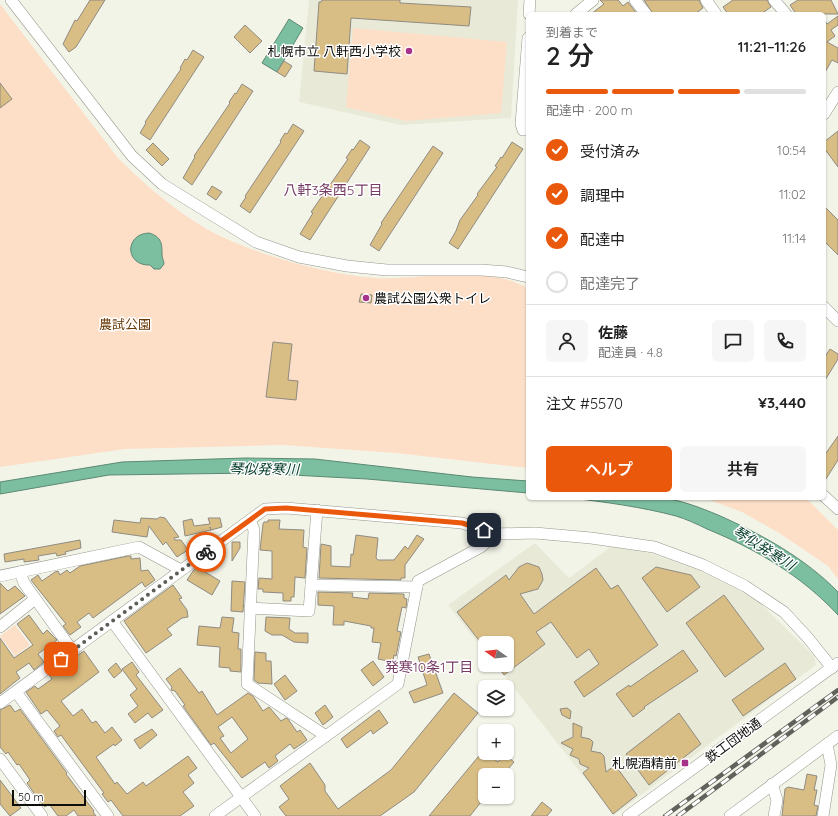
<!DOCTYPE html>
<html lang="ja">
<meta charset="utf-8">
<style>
:root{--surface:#fff;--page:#f6f6f6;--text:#222;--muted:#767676;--line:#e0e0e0;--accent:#ea580c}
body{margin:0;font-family:Quicksand,"Noto Sans JP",sans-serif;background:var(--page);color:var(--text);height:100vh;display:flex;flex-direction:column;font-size:15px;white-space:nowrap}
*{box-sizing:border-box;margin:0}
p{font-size:13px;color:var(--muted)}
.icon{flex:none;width:22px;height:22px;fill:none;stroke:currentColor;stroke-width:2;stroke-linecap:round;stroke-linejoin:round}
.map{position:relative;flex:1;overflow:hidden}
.side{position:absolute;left:526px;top:12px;width:300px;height:488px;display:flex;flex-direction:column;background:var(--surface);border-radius:6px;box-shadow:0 1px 3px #0004}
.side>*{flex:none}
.needle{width:26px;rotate:284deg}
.controls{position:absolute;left:478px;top:636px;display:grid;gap:8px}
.controls a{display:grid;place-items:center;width:36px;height:36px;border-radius:6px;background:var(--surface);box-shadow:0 1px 3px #0004;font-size:20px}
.scale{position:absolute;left:12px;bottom:10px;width:74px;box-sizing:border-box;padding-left:4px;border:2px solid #0d0d0a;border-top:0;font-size:11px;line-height:14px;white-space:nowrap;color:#0d0d0a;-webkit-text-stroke:3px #fff;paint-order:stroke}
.pin{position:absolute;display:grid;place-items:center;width:34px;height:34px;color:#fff;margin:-17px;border-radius:8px;box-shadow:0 2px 6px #0006}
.courier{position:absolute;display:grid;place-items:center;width:40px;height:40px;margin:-20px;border:3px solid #ea580c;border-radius:50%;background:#fff;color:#222;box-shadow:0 1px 5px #0007}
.summary em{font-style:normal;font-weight:600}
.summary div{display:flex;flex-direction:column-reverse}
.summary{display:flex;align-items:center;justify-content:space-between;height:68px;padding:0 20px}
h1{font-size:26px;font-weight:600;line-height:30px}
.bar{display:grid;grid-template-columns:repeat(4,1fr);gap:6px 4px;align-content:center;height:48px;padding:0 20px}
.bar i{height:5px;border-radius:3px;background:var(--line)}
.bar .selected{background:var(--accent)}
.bar p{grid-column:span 4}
.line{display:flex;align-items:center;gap:10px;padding:0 20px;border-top:1px solid var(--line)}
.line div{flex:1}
.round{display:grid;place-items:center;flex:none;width:42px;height:42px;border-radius:6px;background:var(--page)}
ol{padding:0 20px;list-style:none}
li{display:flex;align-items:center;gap:12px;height:44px}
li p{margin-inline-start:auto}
li .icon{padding:4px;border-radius:50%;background:var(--accent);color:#fff;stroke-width:4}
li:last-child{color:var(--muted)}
li i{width:22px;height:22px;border:2px solid var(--line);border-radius:50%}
.button{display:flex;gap:8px;margin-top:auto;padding:8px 20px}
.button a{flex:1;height:46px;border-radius:6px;background:var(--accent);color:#fff;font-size:16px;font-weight:600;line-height:46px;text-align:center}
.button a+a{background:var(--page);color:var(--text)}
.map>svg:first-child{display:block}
</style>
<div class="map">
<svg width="838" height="816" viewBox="0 0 838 816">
<rect width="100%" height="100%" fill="#f3f4e8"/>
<g fill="#e8ead7">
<path d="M309 0H518L511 118 401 125 299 102Z"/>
<path d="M535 543 569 578 613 545 649 553 716 576 760 603 814 656 816 665 614 815 496 665H507V643H485V652L448 605Z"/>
</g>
<g fill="#fddfc8">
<path d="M0 4 118 158C142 182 170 206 200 225 244 252 323 274 375 278 418 280 463 268 505 279 513 281 521 285 528 288V468L396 453 283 445 125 449 0 467Z"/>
<path d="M353 28 507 42 501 113 406 121 346 107Z"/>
<path d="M704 498H806L838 530V579L828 566 779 533 742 512Z"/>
<path d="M15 625 30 645 15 656 0 636Z"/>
</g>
<g fill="#7cbea0" stroke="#5b8973">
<path d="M289 19 303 28 277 72 262 63Z"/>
<path d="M149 233C162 237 162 244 162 255 162 258 164 261 164 264L160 269H154L150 265C125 266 124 234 149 233Z"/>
<path d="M245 458 315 459 472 477 528 481V493L367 479 254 473 109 475 0 494V482L122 462Z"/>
<path d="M571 498C601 498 632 496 663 498 681 500 701 508 718 515 761 534 805 558 838 592V615C802 576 756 549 707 529 697 524 686 519 676 516 642 507 605 502 571 498Z"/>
</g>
<g fill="#d8bd84" stroke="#908b82" fill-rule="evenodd">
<path d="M90 0H105L76 47 69 52 63 44 75 20 77 21Z"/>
<path d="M322 0H400V3L471 7 469 26 351 18 347 74 314 71 319 2H321Z"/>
<path d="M600 0H618L623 6 628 2 637 14H591L604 4Z"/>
<path d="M644 0H699L703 8 695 14H653Z"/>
<path d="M733 0H767L771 7 761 14H728L723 7Z"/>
<path d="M798 0H831L838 14H796L790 5Z"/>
<path d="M838 16V25L831 30 835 36 827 42 838 48V63L832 60 824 74V20L827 24Z"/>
<path d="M245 25 262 41 250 53 234 37Z"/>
<path d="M193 50 204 57 150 140 140 133 146 123 145 122 181 69 180 68 185 59 187 60Z"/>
<path d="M284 61 292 66 285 77 277 72Z"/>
<path d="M0 83 12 99 0 108Z"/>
<path d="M242 84 253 91 192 185 183 178 195 157 194 156 230 103 229 102 235 93 236 94Z"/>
<path d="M293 124 304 131 250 213 240 206 246 197 245 196 281 142 280 141 285 133 287 134Z"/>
<path d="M838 131V167L824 148V142Z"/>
<path d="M360 140 370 147 310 240 300 234 313 213 311 212 348 159 346 158 352 149 353 150Z"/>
<path d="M512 142 523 149 458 249 449 243 456 231 460 220 478 195 477 194 497 167 495 166 501 157 502 158Z"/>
<path d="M153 143 169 159 162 166 146 150Z"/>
<path d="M433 146 443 153 379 251 370 245 382 224 381 223Z"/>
<path d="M212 186 222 192 216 200 207 194Z"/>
<path d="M824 206 838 220V255L824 241Z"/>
<path d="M361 294 372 295 371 303 359 302Z"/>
<path d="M273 342 292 344 288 380 298 381 296 400 266 397Z"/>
<path d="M830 349 838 354V359L824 382V358Z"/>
<path d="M838 436V460L824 482V456Z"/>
<path d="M160 517 165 518 179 537 174 538 175 540H181L188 550 177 557 166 542 163 545 149 526 147 537 112 532 114 520 140 523 141 518 157 519Z"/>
<path d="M208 518H220L222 527 211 530 210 527 211 530 185 536 183 521 192 519 194 526 210 524Z"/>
<path d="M268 520H280L279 529 304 530 303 547 307 548 305 578 295 577 294 597H291V601H283V593L263 592V589H258L259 578 272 579V551L260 550 263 524 264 522H268Z"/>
<path d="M356 535 378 538 376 558 378 560H394L405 546 408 549 417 535 424 539 405 565V578H401V580L319 578 321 544 331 546V566L350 567 351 554 353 555Z"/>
<path d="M80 540 81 548 65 552 66 554 57 556 56 553 38 556 39 560 24 562V559L5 562 4 554Z"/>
<path d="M232 542H240V548L232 561Z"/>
<path d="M128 556H131V559L140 558 141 571 148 570 155 580 145 587 142 582 93 618 89 613 77 622 81 627 70 635 63 626 66 624 31 580 38 575 42 581 55 572 58 571 60 575 67 570 70 573 80 566Z"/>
<path d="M527 563 539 567 542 574 543 580 538 589 520 594 534 614 596 568 611 589 618 585 658 645 584 697 574 682 599 664 589 649 577 658 551 622 536 632 545 644 504 675 497 665H507V643H481L457 612 506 575 509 580 519 567Z"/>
<path d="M197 567 220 581 212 595 187 580 193 571Z"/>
<path d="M656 567 691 575 700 587 667 612 642 578Z"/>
<path d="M232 581 245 582 243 612 231 611Z"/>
<path d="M0 583 8 591 15 586 25 596 0 614Z"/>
<path d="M173 585 182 598 179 599 187 610 188 617 182 618 167 629 172 635 146 653 124 621Z"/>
<path d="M318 592 353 593 352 597 368 599 369 593 404 594V598L407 599 406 608 402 607 397 631 401 632 396 656 394 655 393 662 378 659 381 643 372 642 374 628H371V626L344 621V625H333L334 606 318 605Z"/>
<path d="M724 595 764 649 725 677 686 623Z"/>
<path d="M29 615 43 634 47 630 57 640 38 654 44 662 34 670 29 663 16 672 20 678 0 694V638L14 658 33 645 17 624Z"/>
<path d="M222 617 234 618 232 632 239 633 238 649H241V672L230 671V668L219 667 220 647 197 645 199 626 220 628Z"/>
<path d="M266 617 290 618 289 629 295 633H308V643L294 642 282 635H272L265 631Z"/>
<path d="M683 650 698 671 644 707 645 708 633 717 616 694 629 685 630 687Z"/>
<path d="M84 651 99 672 61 701 73 716 82 709 92 723 96 721 105 733 112 727 122 740 115 746 114 744 96 757 115 784 117 782 127 794 143 782 146 786 188 756 197 768 188 775 194 783 183 792 194 806 180 816H123L111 800 108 802 102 794 104 793 61 735 58 737 54 731 60 726 47 710 41 714 26 692 35 686 38 689 52 679 49 675Z"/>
<path d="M255 652 266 653V661H271L272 684 258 683 254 680Z"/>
<path d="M429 654 443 693 414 703 409 692 427 685 418 657Z"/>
<path d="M373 661 384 677 373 686 361 670Z"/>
<path d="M132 662 139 672 136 675 163 710 152 718 148 713 135 723 128 714 138 706 130 695 137 689 122 669Z"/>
<path d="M116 663 122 671 114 678 108 670Z"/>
<path d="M785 663 796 679 743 716 732 700Z"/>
<path d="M180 668 199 693 202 691 217 715 248 693 253 696 263 711 269 707 281 721 286 718 288 719 297 732 300 730 307 740 294 749 290 744 275 756 278 761 269 768 265 762 242 778 214 743 211 745 183 706 185 705 175 691 171 690 172 687 166 679ZM232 717 248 739 231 753 220 738 224 736 218 727Z"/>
<path d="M285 675 297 691 285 700 274 684Z"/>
<path d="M454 693 478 713 414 792 380 816H286L279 807 289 799 280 786 310 763 325 785V791L338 809 391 770Z"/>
<path d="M10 705 15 712 20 709 67 773 66 774 94 811 93 812 96 816H78L74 810 66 816H58L49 804 45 807 36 796 27 783 30 780 19 764 17 765 8 752 6 754 0 747V710Z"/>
<path d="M325 705 333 717 323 725 315 713Z"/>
<path d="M567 708 571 711 570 719 562 715 560 709Z"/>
<path d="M379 710 388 723 373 734 371 730 347 748 341 739Z"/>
<path d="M679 713 701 744 649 785 626 754Z"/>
<path d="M573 723 582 727 581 737 590 739 593 742 591 751 601 753 604 756 606 772 615 765 637 795 613 814 583 773 589 768 580 764 579 759 570 755 573 749 561 743 573 737Z"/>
<path d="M152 729 157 735 140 749 134 740Z"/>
<path d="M483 751 498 762 504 754 514 762 503 775H485V797L470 816H429Z"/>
<path d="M807 774 817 776 814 790H817L814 805 818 806 816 816H782L785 789 788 787 804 790Z"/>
<path d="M0 780 21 808 10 816 0 804Z"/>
<path d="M542 802 552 810 547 816H531Z"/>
</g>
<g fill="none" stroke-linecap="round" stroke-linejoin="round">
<g stroke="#95968c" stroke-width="12">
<g id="minor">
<path d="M11 0 132 156 162 184 256 242 299 257 347 266 387 270H481L507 272 528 277"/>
<path d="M635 0 646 14"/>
<path d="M706 0 716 14"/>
<path d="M774 0 786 14"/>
<path d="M529 14 530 0"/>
<path d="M576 14 593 0"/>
<path d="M528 38 521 124 523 130H528"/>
<path d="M824 114 838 92"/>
<path d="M824 307 838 321"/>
<path d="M824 496 838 509"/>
<path d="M250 520 254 530 247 684 326 736"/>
<path d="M20 572 24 583 72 650"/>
<path d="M0 576 139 547 181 570"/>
<path d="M311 585 417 587"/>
<path d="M250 608 309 611 317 510"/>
<path d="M112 621 255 816"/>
<path d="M0 627 35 599"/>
<path d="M16 692 108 816"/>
<path d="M0 703 265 509 286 508 462 523 495 534 535 533 591 538 654 547 703 565 745 586 784 612 808 638 832 668"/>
<path d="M0 759 42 816"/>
<path d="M772 784 777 800 774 816"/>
<path d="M215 816 398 684 418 581 481 547 495 534"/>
<path d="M628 816 838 663"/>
<path d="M730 816 838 736"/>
<path d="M823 816 831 765 827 744"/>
</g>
</g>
<use href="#minor" stroke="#fff" stroke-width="11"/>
<g stroke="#62625c" stroke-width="4.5">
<g id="rail">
<path d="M665 816 838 690"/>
<path d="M678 816 838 697"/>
</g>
</g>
<use href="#rail" stroke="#fff" stroke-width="3" stroke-dasharray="9" stroke-linecap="butt"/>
</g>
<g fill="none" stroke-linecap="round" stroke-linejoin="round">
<path stroke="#5e5e58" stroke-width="4" stroke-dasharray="0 7.2" d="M61 659 206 552"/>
<path stroke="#ea580c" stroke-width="5" d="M206 552 265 509 286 508 462 523 484 530"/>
</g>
<g fill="#a8328a" stroke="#fff" stroke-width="1.5">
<circle cx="409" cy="51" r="4"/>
<circle cx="366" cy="298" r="4"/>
<rect x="681" y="759" width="8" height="8" rx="2"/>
</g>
<g text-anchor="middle" stroke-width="3" stroke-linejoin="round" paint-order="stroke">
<g font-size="13" fill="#0d0d0a" stroke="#fff" text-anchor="end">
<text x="401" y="56">札幌市立 八軒西小学校</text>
<text x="374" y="303" text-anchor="start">農試公園公衆トイレ</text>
<text x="677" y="768">札幌酒精前</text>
</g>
<g font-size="13" fill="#673705" stroke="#fff">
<text x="125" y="329">農試公園</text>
</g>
<g font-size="13" fill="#0d0d0a" stroke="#fff">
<text transform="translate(733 740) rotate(-36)" y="5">鉄工団地通</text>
</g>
<g font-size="14" fill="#763b64" stroke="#fff">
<text x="333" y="195">八軒3条西5丁目</text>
<text x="429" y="672">発寒10条1丁目</text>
</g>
<g font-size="14" font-style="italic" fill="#003a26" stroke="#fff">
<text transform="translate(264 469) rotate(1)" y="5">琴似発寒川</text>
<text transform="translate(764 548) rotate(32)" y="5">琴似発寒川</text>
</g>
</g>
</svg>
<div class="controls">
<a><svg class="needle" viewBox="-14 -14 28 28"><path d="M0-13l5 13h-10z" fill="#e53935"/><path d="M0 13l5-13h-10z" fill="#767676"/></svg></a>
<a><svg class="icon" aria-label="layers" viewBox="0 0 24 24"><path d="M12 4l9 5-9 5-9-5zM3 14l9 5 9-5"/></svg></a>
<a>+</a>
<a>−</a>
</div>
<div class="scale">50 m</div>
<div class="pin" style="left:61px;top:659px;background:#ea580c"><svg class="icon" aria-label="bag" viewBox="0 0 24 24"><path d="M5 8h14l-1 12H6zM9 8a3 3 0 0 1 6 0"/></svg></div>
<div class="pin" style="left:484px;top:530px;background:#1f2937"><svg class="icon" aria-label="home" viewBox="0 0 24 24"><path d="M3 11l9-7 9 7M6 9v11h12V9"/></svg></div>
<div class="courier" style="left:206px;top:552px"><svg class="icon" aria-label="bike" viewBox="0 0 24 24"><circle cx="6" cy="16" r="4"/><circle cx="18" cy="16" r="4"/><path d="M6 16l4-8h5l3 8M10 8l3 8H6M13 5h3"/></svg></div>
<section class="side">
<div class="summary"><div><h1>2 分</h1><p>到着まで</p></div><em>11:21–11:26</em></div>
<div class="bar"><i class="selected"></i><i class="selected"></i><i class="selected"></i><i></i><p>配達中 · 200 m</p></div>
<ol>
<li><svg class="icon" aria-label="check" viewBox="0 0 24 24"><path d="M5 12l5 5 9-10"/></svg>受付済み<p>10:54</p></li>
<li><svg class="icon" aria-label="check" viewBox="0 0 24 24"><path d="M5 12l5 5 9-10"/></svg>調理中<p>11:02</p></li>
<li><svg class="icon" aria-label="check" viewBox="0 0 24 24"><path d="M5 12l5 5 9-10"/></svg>配達中<p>11:14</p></li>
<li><i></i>配達完了</li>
</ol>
<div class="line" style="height:72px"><a class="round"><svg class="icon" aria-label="person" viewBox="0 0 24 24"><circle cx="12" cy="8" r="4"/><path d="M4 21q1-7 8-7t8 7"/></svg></a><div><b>佐藤</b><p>配達員 · 4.8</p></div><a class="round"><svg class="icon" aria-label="chat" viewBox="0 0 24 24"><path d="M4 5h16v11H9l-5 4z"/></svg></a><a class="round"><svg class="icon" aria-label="phone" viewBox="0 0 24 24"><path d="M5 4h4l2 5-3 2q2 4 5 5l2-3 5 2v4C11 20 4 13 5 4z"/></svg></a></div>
<div class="line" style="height:52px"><div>注文 #5570</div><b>¥3,440</b></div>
<div class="button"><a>ヘルプ</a><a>共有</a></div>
</section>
</div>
